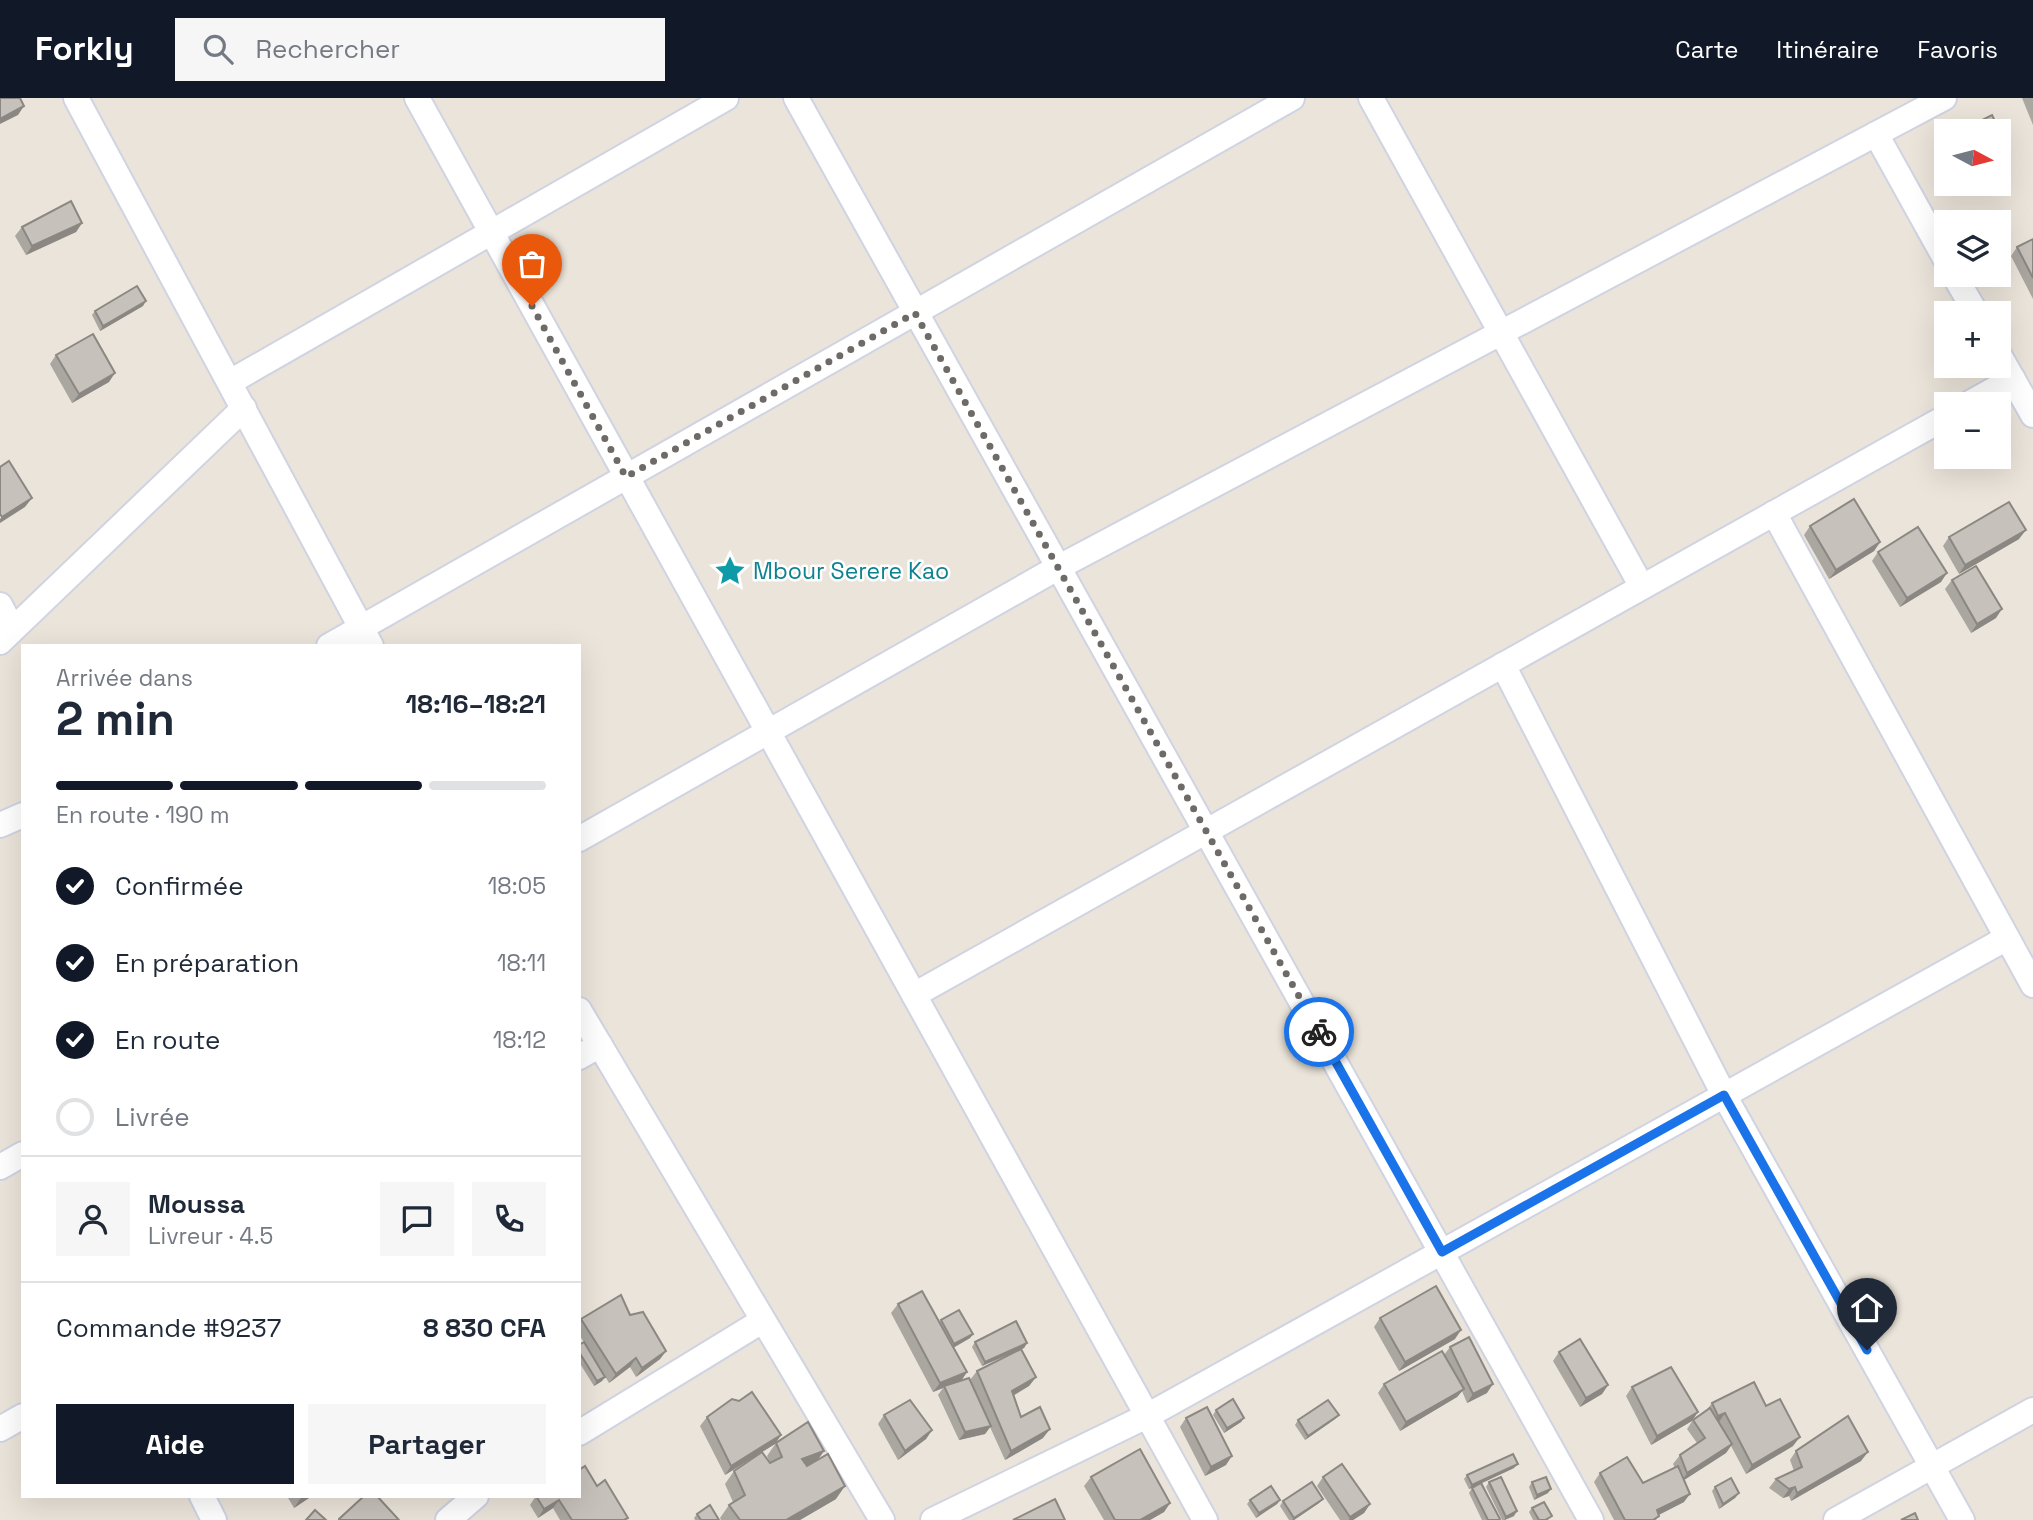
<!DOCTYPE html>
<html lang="fr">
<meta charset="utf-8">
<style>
:root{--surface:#fff;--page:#f6f6f7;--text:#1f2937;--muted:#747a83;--line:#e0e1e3;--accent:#111827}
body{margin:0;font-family:"Space Grotesk",sans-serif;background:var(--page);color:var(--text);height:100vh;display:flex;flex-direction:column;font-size:26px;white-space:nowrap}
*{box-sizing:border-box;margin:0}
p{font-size:23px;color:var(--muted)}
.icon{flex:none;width:38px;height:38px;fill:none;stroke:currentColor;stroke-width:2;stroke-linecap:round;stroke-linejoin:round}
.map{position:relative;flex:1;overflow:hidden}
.drawer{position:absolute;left:21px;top:546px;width:560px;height:854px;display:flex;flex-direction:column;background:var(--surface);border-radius:0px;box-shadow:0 7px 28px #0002}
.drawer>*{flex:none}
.needle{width:46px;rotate:97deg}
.buttons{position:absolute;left:1934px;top:21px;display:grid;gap:14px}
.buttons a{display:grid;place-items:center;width:77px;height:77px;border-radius:0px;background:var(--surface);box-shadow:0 7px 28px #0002;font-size:35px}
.pin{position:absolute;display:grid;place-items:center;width:60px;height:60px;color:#fff;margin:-72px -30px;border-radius:50% 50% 50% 0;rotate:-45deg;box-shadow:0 0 7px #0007}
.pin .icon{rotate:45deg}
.courier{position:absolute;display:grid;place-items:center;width:70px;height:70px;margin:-35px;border:5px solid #1a73e8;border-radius:50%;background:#fff;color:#222;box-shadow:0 2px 9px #0007}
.overview em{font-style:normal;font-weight:700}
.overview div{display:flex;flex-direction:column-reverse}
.overview{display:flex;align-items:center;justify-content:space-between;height:119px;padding:0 35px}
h1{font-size:46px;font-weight:700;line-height:52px}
.bar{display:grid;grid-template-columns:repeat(4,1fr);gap:10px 7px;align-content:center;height:84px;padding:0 35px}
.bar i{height:9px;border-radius:5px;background:var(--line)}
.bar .current{background:var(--accent)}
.bar p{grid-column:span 4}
.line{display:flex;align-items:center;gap:18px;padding:0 35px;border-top:2px solid var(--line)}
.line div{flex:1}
.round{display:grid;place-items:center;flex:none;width:74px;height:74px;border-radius:0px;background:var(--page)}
ol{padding:0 35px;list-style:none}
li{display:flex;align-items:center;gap:21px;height:77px}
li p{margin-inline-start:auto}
li .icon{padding:7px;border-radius:50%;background:var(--accent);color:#fff;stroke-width:4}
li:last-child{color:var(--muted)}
li i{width:38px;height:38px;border:4px solid var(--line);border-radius:50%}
.button{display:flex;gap:14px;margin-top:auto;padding:14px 35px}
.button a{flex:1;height:80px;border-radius:0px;background:var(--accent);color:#fff;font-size:28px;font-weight:700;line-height:80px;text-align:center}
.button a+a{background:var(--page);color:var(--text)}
header{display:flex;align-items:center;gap:42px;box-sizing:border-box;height:98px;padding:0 35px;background:var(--accent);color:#fff}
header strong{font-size:33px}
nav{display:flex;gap:38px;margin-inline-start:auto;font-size:24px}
.search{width:490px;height:63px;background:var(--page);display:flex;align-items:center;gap:18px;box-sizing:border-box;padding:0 24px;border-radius:0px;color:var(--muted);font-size:26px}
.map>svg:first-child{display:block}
</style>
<header>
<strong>Forkly</strong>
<div class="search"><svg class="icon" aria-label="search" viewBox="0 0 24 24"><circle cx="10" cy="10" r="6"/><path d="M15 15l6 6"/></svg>Rechercher</div>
<nav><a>Carte</a><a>Itinéraire</a><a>Favoris</a></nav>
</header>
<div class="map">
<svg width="2033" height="1422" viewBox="0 0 2033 1422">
<rect width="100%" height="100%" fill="#ebe4da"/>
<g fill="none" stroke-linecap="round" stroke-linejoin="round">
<g stroke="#d0d3e2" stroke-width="28">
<g id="minor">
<path d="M76 0 371 548"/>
<path d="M417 0 1205 1422"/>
<path d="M796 0 1591 1422"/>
<path d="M1371 0 1642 489"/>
<path d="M1876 36 1946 162"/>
<path d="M1954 177 1976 215"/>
<path d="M1998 255 2033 317"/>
<path d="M230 284 726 0"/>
<path d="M1968 306 2013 281"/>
<path d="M1774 415 2033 887"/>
<path d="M0 507 12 530"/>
<path d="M0 544 244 310"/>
<path d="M329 548 1292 0"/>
<path d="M1503 567 1724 997 1962 1422"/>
<path d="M0 727 23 717"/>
<path d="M579 741 1059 469 1944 0"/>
<path d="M914 897 1946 319"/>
<path d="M579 912 882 1422"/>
<path d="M579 959 600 947"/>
<path d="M0 1069 23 1056"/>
<path d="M0 1331 23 1318"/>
<path d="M579 1335 762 1223"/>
<path d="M202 1398 214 1422"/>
<path d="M448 1422 476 1398"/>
<path d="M933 1422 1147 1318 2007 840"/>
<path d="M1836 1422 2033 1312"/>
</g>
</g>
<use href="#minor" stroke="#fff" stroke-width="24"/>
</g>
<g fill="#aaa6a0">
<path d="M2022 0H2033V27Z"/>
<path d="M82 125 76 134 26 157 15 138 22 129Z"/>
<path d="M2033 141V201L2011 158 2017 149Z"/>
<path d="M143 208 100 233 92 217 95 213Z"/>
<path d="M56 257 109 284 72 305 50 266Z"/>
<path d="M1810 428 1880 444 1874 453 1829 481 1804 437Z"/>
<path d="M1949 439 2019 441 1959 476 1943 448Z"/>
<path d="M1878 454 1941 484 1900 509 1872 463Z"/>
<path d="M1952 482 1996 520 1971 535 1945 491Z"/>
<path d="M898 1206 939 1225 941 1222 973 1236 970 1240 953 1250 967 1274 961 1283 977 1298 970 1282 977 1273 1036 1279 1029 1288 1013 1298 1021 1319 1043 1340 1005 1362 990 1329 985 1336 959 1342 938 1297 943 1290 933 1294 891 1215Z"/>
<path d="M630 1217 666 1253 660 1261 636 1279 630 1269 609 1285 591 1255 605 1279 602 1283 594 1288 579 1264V1247L584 1244 579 1237V1224L581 1221Z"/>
<path d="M1380 1220 1455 1241 1399 1273 1374 1229Z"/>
<path d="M975 1244 1027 1245 1024 1250 982 1268 972 1249Z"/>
<path d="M1450 1249 1487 1295 1467 1305 1462 1293 1457 1299 1400 1333 1378 1295 1384 1286 1444 1257Z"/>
<path d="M1559 1254 1608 1287 1602 1296 1580 1309 1553 1263Z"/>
<path d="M1632 1289 1692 1323 1651 1347 1626 1298Z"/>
<path d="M1712 1305 1766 1308 1793 1348 1746 1376 1731 1348 1726 1355 1684 1382V1404L1659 1417 1656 1422H1614L1594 1384 1600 1375 1643 1385 1675 1370 1673 1366 1680 1357 1697 1345 1687 1331 1693 1322 1706 1313Z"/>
<path d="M1216 1312 1244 1320 1241 1324 1224 1335 1213 1317Z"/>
<path d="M884 1317 932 1332 926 1341 898 1362 878 1326Z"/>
<path d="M1339 1317 1335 1321 1305 1342 1295 1327 1298 1322Z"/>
<path d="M707 1319 781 1337 775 1346 762 1354 770 1365 767 1358 776 1345 817 1362 836 1401 800 1422H721L720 1420 729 1407 733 1404 725 1386 734 1373 758 1356 725 1377 700 1328Z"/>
<path d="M1186 1320 1226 1367 1205 1378 1180 1329Z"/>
<path d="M1796 1353 1861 1363 1791 1403 1789 1398 1783 1400 1769 1390 1776 1381 1794 1373 1790 1362Z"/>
<path d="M1514 1370 1482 1385 1500 1422H1482L1469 1395 1472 1390 1476 1388 1469 1391 1464 1381 1467 1377Z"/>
<path d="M1091 1379 1170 1405 1164 1414 1150 1422H1104L1084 1388Z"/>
<path d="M1323 1379 1370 1406 1364 1415 1353 1422H1340L1317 1388Z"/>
<path d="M1489 1384 1514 1418 1505 1422H1502L1486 1389Z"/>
<path d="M1532 1384 1548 1395 1534 1402 1529 1389Z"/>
<path d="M597 1388 626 1422H560L553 1410 538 1420 530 1407 536 1398Z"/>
<path d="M1715 1389 1739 1395 1735 1400 1719 1411 1712 1393Z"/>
<path d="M287 1398H312L294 1410Z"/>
<path d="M1250 1402H1280L1277 1406 1256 1420 1247 1406Z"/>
<path d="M1283 1403 1319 1405 1294 1422H1289L1280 1408Z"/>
<path d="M1532 1410 1549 1422H1533L1529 1414Z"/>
<path d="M697 1416 719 1422H695L694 1420Z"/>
</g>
<g fill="#8b8782">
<path d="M24 8 18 17 0 26V21Z"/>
<path d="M82 125 76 134 26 157 32 148Z"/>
<path d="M146 203 143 208 100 233 103 228Z"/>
<path d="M115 275 109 284 72 305 79 296Z"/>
<path d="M32 400 25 409 0 425V421L2 419Z"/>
<path d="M2026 432 2019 441 1959 476 1965 467Z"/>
<path d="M1880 444 1874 453 1829 481 1836 472Z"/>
<path d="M1947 475 1941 484 1900 509 1907 500Z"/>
<path d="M2002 511 1996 520 1971 535 1977 526Z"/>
<path d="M1461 1232 1455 1241 1399 1273 1405 1264Z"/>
<path d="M973 1236 970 1240 951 1251 954 1246Z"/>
<path d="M1027 1245 1024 1250 982 1268 985 1264Z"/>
<path d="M666 1253 660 1261 636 1279 642 1270Z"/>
<path d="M636 1260 630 1269 609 1285 616 1276Z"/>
<path d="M967 1274 961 1283 944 1288 943 1290 933 1294 940 1285Z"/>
<path d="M605 1279 602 1283 594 1288 597 1283Z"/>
<path d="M1036 1279 1029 1288 1005 1302 1012 1293Z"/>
<path d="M1493 1286 1487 1295 1467 1305 1473 1296Z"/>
<path d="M1608 1287 1602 1296 1580 1309 1586 1300Z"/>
<path d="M1464 1291 1457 1299 1400 1333 1406 1324Z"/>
<path d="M1698 1314 1692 1323 1651 1347 1657 1338Z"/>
<path d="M1725 1315 1719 1324 1711 1327 1718 1318Z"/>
<path d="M1339 1317 1335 1321 1305 1342 1308 1338Z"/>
<path d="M1244 1320 1241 1324 1224 1335 1227 1330Z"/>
<path d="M991 1328 985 1336 959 1342 965 1334Z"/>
<path d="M1050 1331 1043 1340 1005 1362 1011 1353Z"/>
<path d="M932 1332 926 1341 898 1362 905 1353Z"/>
<path d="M781 1337 775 1346 725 1377 731 1368Z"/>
<path d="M1800 1339 1793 1348 1746 1376 1752 1367Z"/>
<path d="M1732 1346 1726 1355 1681 1384 1687 1375Z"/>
<path d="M824 1353 815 1366 793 1374 802 1361Z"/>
<path d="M1868 1354 1861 1363 1791 1403 1797 1395Z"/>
<path d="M1232 1358 1226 1367 1205 1378 1211 1369Z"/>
<path d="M1518 1366 1514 1370 1469 1391 1472 1387Z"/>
<path d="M845 1388 836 1401 800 1422H786Z"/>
<path d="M1795 1389 1789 1398 1783 1400 1789 1391Z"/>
<path d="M1551 1391 1548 1395 1534 1402 1537 1397Z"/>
<path d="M1739 1395 1735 1400 1719 1411 1723 1406Z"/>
<path d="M1690 1396 1684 1404 1650 1421 1657 1412Z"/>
<path d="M304 1398H312L294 1410 300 1401Z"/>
<path d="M1323 1401 1319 1405 1294 1422H1292L1294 1420Z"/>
<path d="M559 1402 553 1410 538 1420 544 1411Z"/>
<path d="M1280 1402 1277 1406 1256 1420 1259 1415Z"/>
<path d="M1170 1405 1164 1414 1150 1422H1140Z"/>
<path d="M1370 1406 1364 1415 1353 1422H1349L1350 1419Z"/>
<path d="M1517 1413 1514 1418 1504 1422 1506 1419Z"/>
</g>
<g fill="#c6c1ba" stroke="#8b8782" stroke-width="2">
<path d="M0 0H20L24 8 0 21Z"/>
<path d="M1992 17 2004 42 1998 45V33H1960Z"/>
<path d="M71 103 82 125 32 148 22 129Z"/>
<path d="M2033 141V180L2017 149Z"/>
<path d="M137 188 146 203 103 228 95 213Z"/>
<path d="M93 236 115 275 79 296 56 257Z"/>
<path d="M9 363 32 400 2 419 0 416V369Z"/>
<path d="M1854 401 1880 444 1836 472 1810 428Z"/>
<path d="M2009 404 2026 432 1965 467 1949 439Z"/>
<path d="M1918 429 1947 475 1907 500 1878 454Z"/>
<path d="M1976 468 2002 511 1977 526 1952 482Z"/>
<path d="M1436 1188 1461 1232 1405 1264 1380 1220Z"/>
<path d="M922 1193 967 1274 940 1285 898 1206Z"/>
<path d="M621 1197 630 1217 643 1214 666 1253 642 1270 636 1260 616 1276 581 1221Z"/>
<path d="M959 1212 973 1236 954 1246 941 1222Z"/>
<path d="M1016 1223 1027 1245 985 1264 975 1244Z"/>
<path d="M1469 1239 1493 1286 1473 1296 1450 1249Z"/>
<path d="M1580 1241 1608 1287 1586 1300 1559 1254Z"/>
<path d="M584 1244 605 1279 597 1283 579 1254V1247Z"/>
<path d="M1021 1251 1036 1279 1012 1293 1021 1319 1040 1309 1050 1331 1011 1353 977 1273Z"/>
<path d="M1442 1253 1464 1291 1406 1324 1384 1286Z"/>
<path d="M1671 1269 1698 1314 1657 1338 1632 1289Z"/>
<path d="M969 1280 991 1328 965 1334 944 1288Z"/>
<path d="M1754 1284 1766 1308 1780 1301 1800 1339 1752 1367 1725 1315 1718 1318 1712 1305Z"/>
<path d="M752 1294 781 1337 731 1368 707 1319 732 1301 739 1303Z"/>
<path d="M1233 1301 1244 1320 1227 1330 1216 1312Z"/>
<path d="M910 1302 932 1332 905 1353 884 1317Z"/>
<path d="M1328 1302 1339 1317 1308 1338 1298 1322Z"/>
<path d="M1207 1309 1232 1358 1211 1369 1186 1320Z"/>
<path d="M1710 1310 1732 1346 1687 1375 1680 1357 1705 1340 1693 1322Z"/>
<path d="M1848 1318 1868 1354 1797 1395 1795 1389 1789 1391 1776 1381 1802 1369 1796 1353Z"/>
<path d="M808 1324 824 1353 802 1361 807 1368 828 1356 845 1388 786 1422H740L729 1407 745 1397 734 1373 762 1354 770 1365 782 1359 776 1345Z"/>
<path d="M1140 1351 1170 1405 1140 1422H1115L1091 1379Z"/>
<path d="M1513 1356 1518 1366 1472 1387 1467 1377Z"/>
<path d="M1627 1359 1643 1385 1678 1368 1690 1396 1657 1412 1659 1418 1653 1422H1625L1600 1375Z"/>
<path d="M1342 1366 1370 1406 1350 1419 1323 1379Z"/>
<path d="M585 1368 597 1388 605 1382 628 1420 624 1422H572L559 1402 544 1411 536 1398H579V1372Z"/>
<path d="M1501 1379 1517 1413 1506 1419 1489 1384Z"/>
<path d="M1546 1379 1551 1391 1537 1397 1532 1384Z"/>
<path d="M1731 1380 1739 1395 1723 1406 1715 1389Z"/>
<path d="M1312 1384 1323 1401 1294 1420 1283 1403Z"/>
<path d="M1481 1385 1500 1421 1499 1422H1488L1472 1390Z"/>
<path d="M1271 1388 1280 1402 1259 1415 1250 1402Z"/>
<path d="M364 1398H377L399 1422H339V1421Z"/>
<path d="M1055 1401 1065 1422H1013Z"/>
<path d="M1544 1404 1552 1418 1545 1422H1539L1532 1410Z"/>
<path d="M710 1407 719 1422H701L697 1416Z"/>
<path d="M315 1412 326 1422H306Z"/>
<path d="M1915 1415 1918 1422H1901Z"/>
</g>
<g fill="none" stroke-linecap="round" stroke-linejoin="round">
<path stroke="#6d6a67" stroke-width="7" stroke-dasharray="0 12.6" d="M532 208 626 379 915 215 1319 934"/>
<path stroke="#1a73e8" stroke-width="9" d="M1319 934 1442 1154 1724 997 1867 1252"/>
</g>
<defs>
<g id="sight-bare" transform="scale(2.415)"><path d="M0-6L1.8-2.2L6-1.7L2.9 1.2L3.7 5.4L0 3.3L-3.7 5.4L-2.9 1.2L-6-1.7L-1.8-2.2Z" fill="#0f9aa8" stroke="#fff" stroke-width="2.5" paint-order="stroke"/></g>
</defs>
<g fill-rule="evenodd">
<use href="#sight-bare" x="730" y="473"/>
</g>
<g text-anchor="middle" stroke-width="5" stroke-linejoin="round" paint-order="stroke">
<g font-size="23" fill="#0d838f" stroke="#fff" text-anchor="start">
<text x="753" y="481">Mbour Serere Kao</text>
</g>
</g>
</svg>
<div class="buttons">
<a><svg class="needle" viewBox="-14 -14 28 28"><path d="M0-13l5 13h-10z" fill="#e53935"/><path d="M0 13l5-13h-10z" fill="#747a83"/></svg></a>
<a><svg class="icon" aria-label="layers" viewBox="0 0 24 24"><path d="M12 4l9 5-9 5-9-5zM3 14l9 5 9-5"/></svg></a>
<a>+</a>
<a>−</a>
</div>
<div class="pin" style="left:532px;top:208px;background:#ea580c"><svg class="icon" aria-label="bag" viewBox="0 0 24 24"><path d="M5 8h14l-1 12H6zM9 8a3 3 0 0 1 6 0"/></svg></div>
<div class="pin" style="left:1867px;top:1252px;background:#1f2937"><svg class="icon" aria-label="home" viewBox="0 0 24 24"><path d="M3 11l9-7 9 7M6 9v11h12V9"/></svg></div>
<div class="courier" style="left:1319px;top:934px"><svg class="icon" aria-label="bike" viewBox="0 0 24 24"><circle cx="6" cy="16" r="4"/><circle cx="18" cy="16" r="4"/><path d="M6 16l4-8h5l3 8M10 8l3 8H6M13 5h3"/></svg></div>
<section class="drawer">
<div class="overview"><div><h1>2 min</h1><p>Arrivée dans</p></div><em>18:16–18:21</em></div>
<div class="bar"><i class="current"></i><i class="current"></i><i class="current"></i><i></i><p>En route · 190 m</p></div>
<ol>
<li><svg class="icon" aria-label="check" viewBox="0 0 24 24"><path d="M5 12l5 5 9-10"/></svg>Confirmée<p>18:05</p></li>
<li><svg class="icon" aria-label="check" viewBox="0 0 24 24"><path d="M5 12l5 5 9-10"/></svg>En préparation<p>18:11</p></li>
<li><svg class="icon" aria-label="check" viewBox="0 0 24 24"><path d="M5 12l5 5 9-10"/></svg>En route<p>18:12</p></li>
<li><i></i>Livrée</li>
</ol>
<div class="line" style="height:126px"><a class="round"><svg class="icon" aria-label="person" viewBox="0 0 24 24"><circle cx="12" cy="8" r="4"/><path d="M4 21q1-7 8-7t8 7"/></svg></a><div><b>Moussa</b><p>Livreur · 4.5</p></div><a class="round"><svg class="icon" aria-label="chat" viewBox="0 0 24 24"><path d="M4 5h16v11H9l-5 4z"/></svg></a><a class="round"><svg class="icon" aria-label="phone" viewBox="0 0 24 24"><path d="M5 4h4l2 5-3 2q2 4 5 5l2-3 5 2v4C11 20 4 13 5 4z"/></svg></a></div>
<div class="line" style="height:91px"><div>Commande #9237</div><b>8 830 CFA</b></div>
<div class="button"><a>Aide</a><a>Partager</a></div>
</section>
</div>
